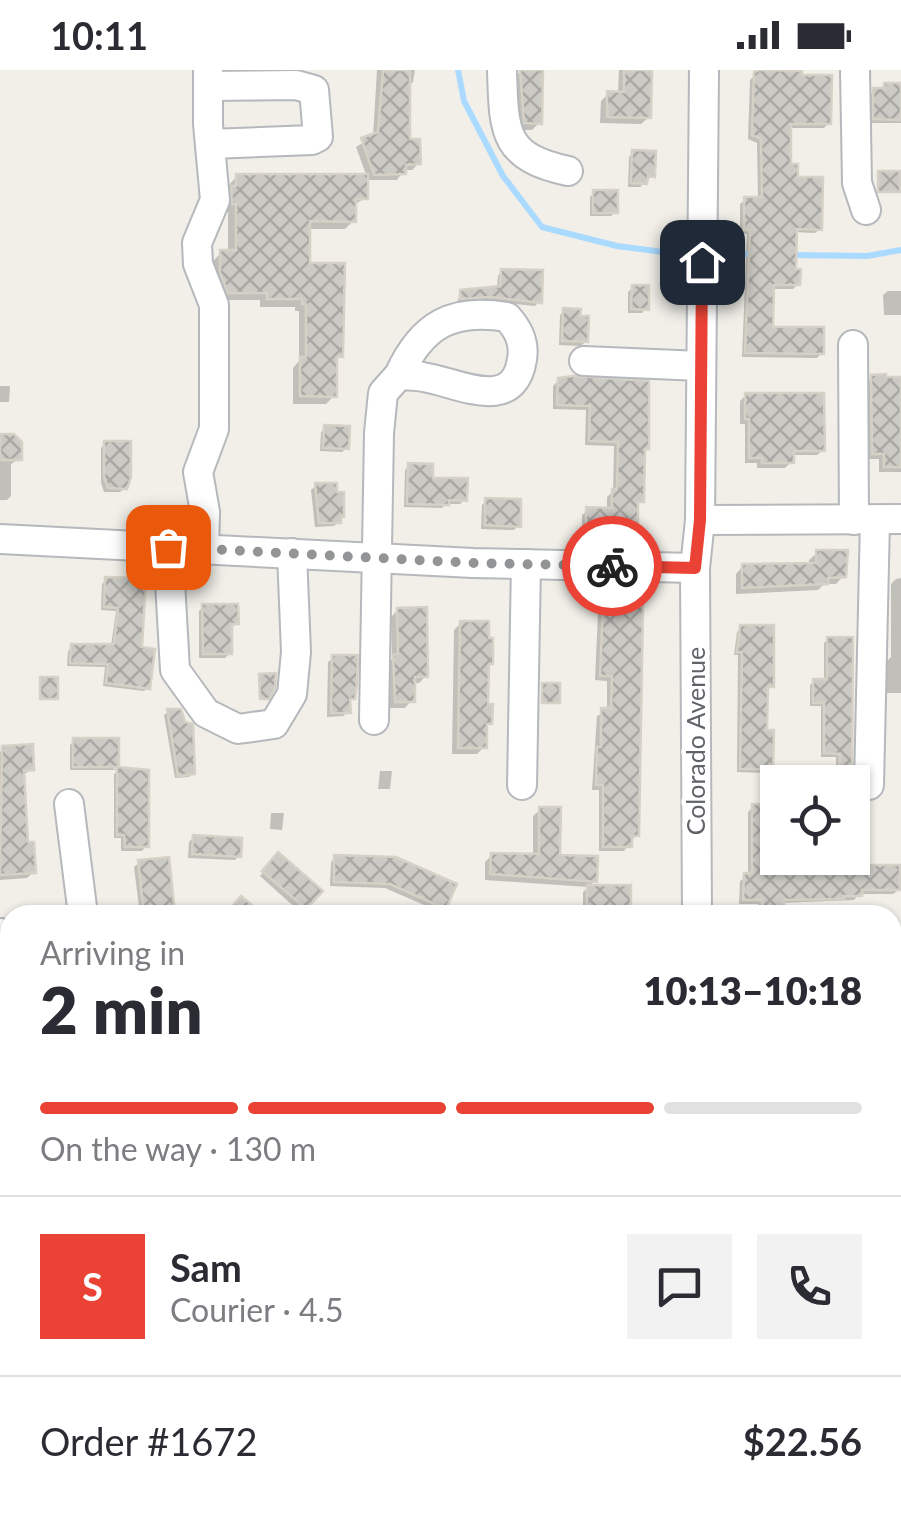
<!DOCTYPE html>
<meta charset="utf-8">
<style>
:root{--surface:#fff;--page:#f2f2f3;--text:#2b2b33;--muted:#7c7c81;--line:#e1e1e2;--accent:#ea4335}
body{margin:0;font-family:Lato,sans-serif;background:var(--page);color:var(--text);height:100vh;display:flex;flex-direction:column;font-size:38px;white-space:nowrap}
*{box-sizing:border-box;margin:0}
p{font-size:32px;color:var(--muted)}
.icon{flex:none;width:55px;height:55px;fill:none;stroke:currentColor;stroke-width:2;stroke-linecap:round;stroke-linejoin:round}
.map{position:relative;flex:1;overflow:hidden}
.panel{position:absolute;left:0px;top:835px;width:902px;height:622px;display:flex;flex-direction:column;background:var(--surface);border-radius:30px 30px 0 0;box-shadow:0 2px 8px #0004}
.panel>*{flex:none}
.fabs{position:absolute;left:760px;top:695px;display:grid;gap:20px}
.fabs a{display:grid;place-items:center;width:110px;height:110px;border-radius:0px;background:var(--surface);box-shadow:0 2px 8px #0004;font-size:50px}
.pin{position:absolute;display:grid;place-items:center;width:85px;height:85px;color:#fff;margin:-42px;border-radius:20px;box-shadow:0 5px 15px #0006}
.courier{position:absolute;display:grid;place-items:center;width:100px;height:100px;margin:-50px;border:8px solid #ea4335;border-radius:50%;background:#fff;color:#222;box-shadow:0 2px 12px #0007}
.head em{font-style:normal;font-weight:800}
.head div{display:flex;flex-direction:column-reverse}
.head{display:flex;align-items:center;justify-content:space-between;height:170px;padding:0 40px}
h1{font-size:65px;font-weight:800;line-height:75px}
.bar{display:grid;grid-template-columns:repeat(4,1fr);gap:15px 10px;align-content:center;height:120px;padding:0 40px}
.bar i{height:12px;border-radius:8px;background:var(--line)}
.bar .selected{background:var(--accent)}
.bar p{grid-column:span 4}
.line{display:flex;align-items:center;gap:25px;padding:0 40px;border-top:2px solid var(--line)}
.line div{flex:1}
.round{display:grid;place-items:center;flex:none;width:105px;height:105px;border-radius:0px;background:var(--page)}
.status{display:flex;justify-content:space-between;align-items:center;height:70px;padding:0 50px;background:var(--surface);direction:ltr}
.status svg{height:28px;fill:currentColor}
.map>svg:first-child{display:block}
</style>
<div class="status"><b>10:11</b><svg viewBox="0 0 49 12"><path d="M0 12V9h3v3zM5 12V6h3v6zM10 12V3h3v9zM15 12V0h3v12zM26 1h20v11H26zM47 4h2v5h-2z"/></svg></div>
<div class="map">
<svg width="901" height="1456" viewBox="0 0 901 1456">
<defs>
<pattern id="building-cross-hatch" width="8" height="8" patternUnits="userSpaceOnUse" patternTransform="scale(2.5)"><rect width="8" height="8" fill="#cccac5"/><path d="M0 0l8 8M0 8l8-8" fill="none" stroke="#a9a8a4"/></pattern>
</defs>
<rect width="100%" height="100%" fill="#f1efe8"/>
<g fill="#0003">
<path d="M377 0H415L413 12 408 17V72L419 93 412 100H404L397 110H366L365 128 353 136V151L345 159H308V195L340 286 334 292V326L326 334H293V298L299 291V241H295V237H260V230H220L213 212V191L221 183H228V142H224V127L229 122V115L237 106 367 107 356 77 373 67Z"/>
<path d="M619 0H650L649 47 641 54 600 53 601 31 608 24H618Z"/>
<path d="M520 2 539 53 532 60H518L513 9Z"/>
<path d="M756 4 829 53 824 58H789L788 96 820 159 815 163 794 162V202L798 214 793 219H771L770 260 822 283 817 288 742 287 747 164H740V134L745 130H758L757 73 748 69 750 10Z"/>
<path d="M885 15 901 16V53H870V25Z"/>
<path d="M633 83 652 106 640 117H628L629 87Z"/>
<path d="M594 123 616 142 611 146H590V127Z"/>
<path d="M502 201 539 232 535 236 484 231 457 232 461 223 497 218 498 206Z"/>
<path d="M633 217 646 238 642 243H628V222Z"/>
<path d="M888 221H901V245H884L883 225Z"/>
<path d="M564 241 586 271 581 276 559 275 560 245Z"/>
<path d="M872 307 901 309V402H879V389H867L866 313Z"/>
<path d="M559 310 647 378 642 382 641 431 636 436 635 459 630 464 582 463V445L588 440H607V427L613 421 614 376 585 375 586 340 553 339V316Z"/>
<path d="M0 316H10L9 332H0Z"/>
<path d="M746 325 823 380 817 385H791V392L785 398H757V393H745V354H740V331Z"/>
<path d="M325 358 347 378 342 382 320 381 321 362Z"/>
<path d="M0 366 19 389 11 394V426L7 430H0Z"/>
<path d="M105 374 125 418 120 422H104L101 413V378Z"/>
<path d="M409 395 430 411 465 429 460 434H446L442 438 404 437 405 400Z"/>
<path d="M316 416 339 452 334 456 315 457 311 420Z"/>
<path d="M486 431 518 456 514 460 481 459 482 435Z"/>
<path d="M817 483 843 506 836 514H824L818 520 736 524V504L743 496 809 495V490Z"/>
<path d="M896 509 901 508V623H885L886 592 891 587V514Z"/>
<path d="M106 510 139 579 148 618 144 621 103 616 105 597 67 596 68 581 72 577 111 576 116 541 101 540 102 514Z"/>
<path d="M604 536 636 765 624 781H599V720H592L597 646 607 641V611L595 610 598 542Z"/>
<path d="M203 537 236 553 232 558 230 583 225 588H199V541Z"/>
<path d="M398 540 426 606 419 613H412V630L405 638H389L387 594 392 589 391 547Z"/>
<path d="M461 553 490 593 486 598V637L490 653 484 659V677L477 684H452L454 560Z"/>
<path d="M741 558 771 616 767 621 764 662 771 698 767 703 737 702 738 585H734L737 562Z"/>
<path d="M828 569 849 705 845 709 836 708V687H821V636H810V615L814 611H824V573Z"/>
<path d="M333 588 352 628 344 646 327 647 328 592Z"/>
<path d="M168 642 193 703 189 707 175 708 164 645Z"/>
<path d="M74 671 117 696 113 699 146 702V776L142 781H121V768H114V704L118 700H70V675Z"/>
<path d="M3 679 32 699 22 706 26 775 33 802 27 808 0 810V682Z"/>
<path d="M380 701H392L390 719H378Z"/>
<path d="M753 737 778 788H786V806L832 807 845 803V788H852V783H864V798H901V818L893 824H859L854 830 781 833 776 841H758V834H739L740 811 748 806V742Z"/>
<path d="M540 740 558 788 595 811 588 817 485 810V792L492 785 533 787V746Z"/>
<path d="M271 743H284L282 760 270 759Z"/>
<path d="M194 767 239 786 235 790 188 788 189 772Z"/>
<path d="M278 786 319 821 300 842 260 806Z"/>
<path d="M335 788 444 837 440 842 385 818 330 816 331 792Z"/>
<path d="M139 793 172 842 170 845H140L134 797Z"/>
<path d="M588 818 628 838 624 842H583V822Z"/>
<path d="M474 835 479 845H452Z"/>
<path d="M892 925H901V1019H898V964H892Z"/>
<path d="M10 1109V1162L0 1161V1110Z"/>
<path d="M0 1255 10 1256V1402H0L3 1281H0Z"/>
<path d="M892 1341H901V1372L895 1378Z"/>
<path d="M892 1423H901L900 1456H731V1448H892Z"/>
<path d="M56 1452 81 1453V1456H52Z"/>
</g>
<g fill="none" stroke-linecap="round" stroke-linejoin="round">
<g stroke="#aadaff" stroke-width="6">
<path d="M458 0 464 31 503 106 542 157 617 176 671 183"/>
<path d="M722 184H756"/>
<path d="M789 185 867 186 901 180"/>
</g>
</g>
<g fill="url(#building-cross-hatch)" stroke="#d6d1c6" stroke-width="2.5">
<path d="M383 0H410V69H420L421 94 406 95V104L374 105 361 68 378 62Z"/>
<path d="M520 0H543L542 54 524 53Z"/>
<path d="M624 0H652L651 48 607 47V21L624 22Z"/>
<path d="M759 0 802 1V5H832L831 54H791V94H798V107H823L822 160 797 159 796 199H801L800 215H774L773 257H824V284L745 283 750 160H744V127H762L761 69 752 65 754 2Z"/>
<path d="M884 13H901V50L873 49V18H884Z"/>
<path d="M632 80 656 81 655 107 648 106 647 114 631 113Z"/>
<rect x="878" y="101" width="22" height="21"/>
<path d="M236 104H368V129H356V152L310 151V193H345L343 287H337V327L300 326V287H306V234H302V229H267V223H228L220 203V180H236V134H232L231 116H236Z"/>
<rect x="593" y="120" width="25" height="23"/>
<path d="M501 199 543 200 542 233 490 227 460 229V220L500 216Z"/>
<path d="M632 215H649V240L631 239Z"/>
<path d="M563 238 581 239 580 246H589L588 272 562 271Z"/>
<path d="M886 304V307H901V397H884V384H872L871 305Z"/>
<path d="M573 306 649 311V379H645L644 432H638V460L586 459V437L612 438V419H617L618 372 589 371 590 336 557 335 558 308Z"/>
<path d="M745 323H824L825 381H794V393H762V388H749V349H745Z"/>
<path d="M324 355 350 356 349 379 323 378Z"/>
<path d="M0 364H14L22 372V390H0Z"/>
<path d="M104 371H131V407L127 419 108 418 104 407Z"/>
<path d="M408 393 433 394V408H468L467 431 449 430V435L407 434Z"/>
<path d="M315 413H337V422H344V447H341V453H319Z"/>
<path d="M485 428 521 429V457L485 455Z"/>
<path d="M816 480H848L846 507 828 508V514L742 518V494L816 493Z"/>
<path d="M105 507 146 508 142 577 155 579 150 619 106 613 108 594 70 593 71 574H114L118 538 104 537Z"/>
<path d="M202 534H238L239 554H232V584H203Z"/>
<path d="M603 534 643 536 639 766H632V777H603V715H596L597 677H601V638H611L612 606H600Z"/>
<path d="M427 537 428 607H415V632H395L393 585 398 584 397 538Z"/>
<path d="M460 551H489V568H493V594H489L488 634H493L492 654H487V678H458Z"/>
<path d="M740 555H774V617H768L767 660H774L773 699H740L742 582H737Z"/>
<path d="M827 567H853L852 706 839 705 840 684 824 683V633H813V609H827Z"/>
<path d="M332 585H358L357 614 355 629H350L351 643H331Z"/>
<path d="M276 603 275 618 269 629H260L259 604Z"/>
<rect x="40" y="607" width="18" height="22"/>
<rect x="542" y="613" width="18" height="20"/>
<path d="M167 639H181L185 652 193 654 195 704 178 706Z"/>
<rect x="73" y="668" width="46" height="29"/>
<path d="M33 674 34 700 24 701 28 772H34L36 803 0 805 2 676Z"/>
<path d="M117 697 149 700V777H125L124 765H117Z"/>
<path d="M752 734H778V804H834V801L849 800V788H866V795H900V820H862V826H844V829L784 830V837H762V830H743L744 803H752Z"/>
<path d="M539 737H561L560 785 598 786 597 812 490 804 491 783 539 784Z"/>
<path d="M193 765 242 768 241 787 192 784Z"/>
<path d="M278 782 323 821 306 839 262 801Z"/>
<path d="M334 785 396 787 457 814 446 839 390 814 334 812Z"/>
<path d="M169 787 175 843 144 845 138 790Z"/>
<rect x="587" y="815" width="44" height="24"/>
<path d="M241 826 264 845H225Z"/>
</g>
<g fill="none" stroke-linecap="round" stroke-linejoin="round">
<g stroke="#b5b8bc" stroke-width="32">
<g id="minor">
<path d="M502 0C504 61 502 87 568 101"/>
<path d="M855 0 857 113 866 140"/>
<path d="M208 16 296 15 314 20 318 67 312 70 210 74"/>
<path d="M853 275 854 450"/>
<path d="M584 291 701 296"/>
<path d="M700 450 901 449"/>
<path d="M0 469 473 493 695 498"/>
<path d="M168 477 175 600 206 643 238 659 274 654 292 624 296 582 292 483"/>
<path d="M204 479 205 442 198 402 214 359V235L198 194 197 173 215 130 208 54V0"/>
<path d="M374 650 379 363 383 323 399 305C407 306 415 305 423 307 457 312 514 345 522 289 525 272 518 259 507 247 453 238 422 254 399 305"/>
<path d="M522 715 526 494"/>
<path d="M869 715 875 450"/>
<path d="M69 734 83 845"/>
<path d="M697 845 695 498 700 450 704 0"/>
<path d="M0 863 10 865"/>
<path d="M892 879H901"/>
<path d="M0 933 10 935"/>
<path d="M892 1040 901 1041"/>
<path d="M0 1212H10"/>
<path d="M892 1261H898V1215"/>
<path d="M0 1427 10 1429"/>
<path d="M133 1448 188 1456"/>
<path d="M685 1456V1448"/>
</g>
</g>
<use href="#minor" stroke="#fff" stroke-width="28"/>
</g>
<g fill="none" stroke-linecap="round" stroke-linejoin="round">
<path stroke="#929495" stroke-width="10" stroke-dasharray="0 18" d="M168 477 473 493 612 496"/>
<path stroke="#ea4335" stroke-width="12" d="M612 496 695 498 700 450 702 192"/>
</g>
<g text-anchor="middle" stroke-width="9" stroke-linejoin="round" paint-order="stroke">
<g font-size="25" fill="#5f6368" stroke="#fff">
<text transform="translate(696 671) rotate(-90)" y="9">Colorado Avenue</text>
</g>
</g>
</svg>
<div class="fabs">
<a><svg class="icon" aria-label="locate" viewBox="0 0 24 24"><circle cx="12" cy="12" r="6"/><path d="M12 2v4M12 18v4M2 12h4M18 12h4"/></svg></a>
</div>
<div class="pin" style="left:168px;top:477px;background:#ea580c"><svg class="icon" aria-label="bag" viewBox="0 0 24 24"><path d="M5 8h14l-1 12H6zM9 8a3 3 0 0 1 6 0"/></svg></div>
<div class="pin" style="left:702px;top:192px;background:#1f2937"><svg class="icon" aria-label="home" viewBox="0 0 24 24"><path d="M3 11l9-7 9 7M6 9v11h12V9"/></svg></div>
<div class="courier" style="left:612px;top:496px"><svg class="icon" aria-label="bike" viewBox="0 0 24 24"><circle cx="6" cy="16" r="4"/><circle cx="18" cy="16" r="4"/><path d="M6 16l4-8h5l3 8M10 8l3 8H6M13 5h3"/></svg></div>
<section class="panel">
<div class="head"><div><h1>2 min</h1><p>Arriving in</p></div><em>10:13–10:18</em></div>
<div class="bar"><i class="selected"></i><i class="selected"></i><i class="selected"></i><i></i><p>On the way · 130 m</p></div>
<div class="line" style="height:180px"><b class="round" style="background:var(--accent);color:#fff">S</b><div><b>Sam</b><p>Courier · 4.5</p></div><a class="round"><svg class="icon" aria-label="chat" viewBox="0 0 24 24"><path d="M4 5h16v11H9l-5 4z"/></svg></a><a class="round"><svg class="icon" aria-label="phone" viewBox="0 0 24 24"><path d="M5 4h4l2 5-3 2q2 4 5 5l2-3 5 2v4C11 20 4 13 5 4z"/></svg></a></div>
<div class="line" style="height:130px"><div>Order #1672</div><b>$22.56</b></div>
</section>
</div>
